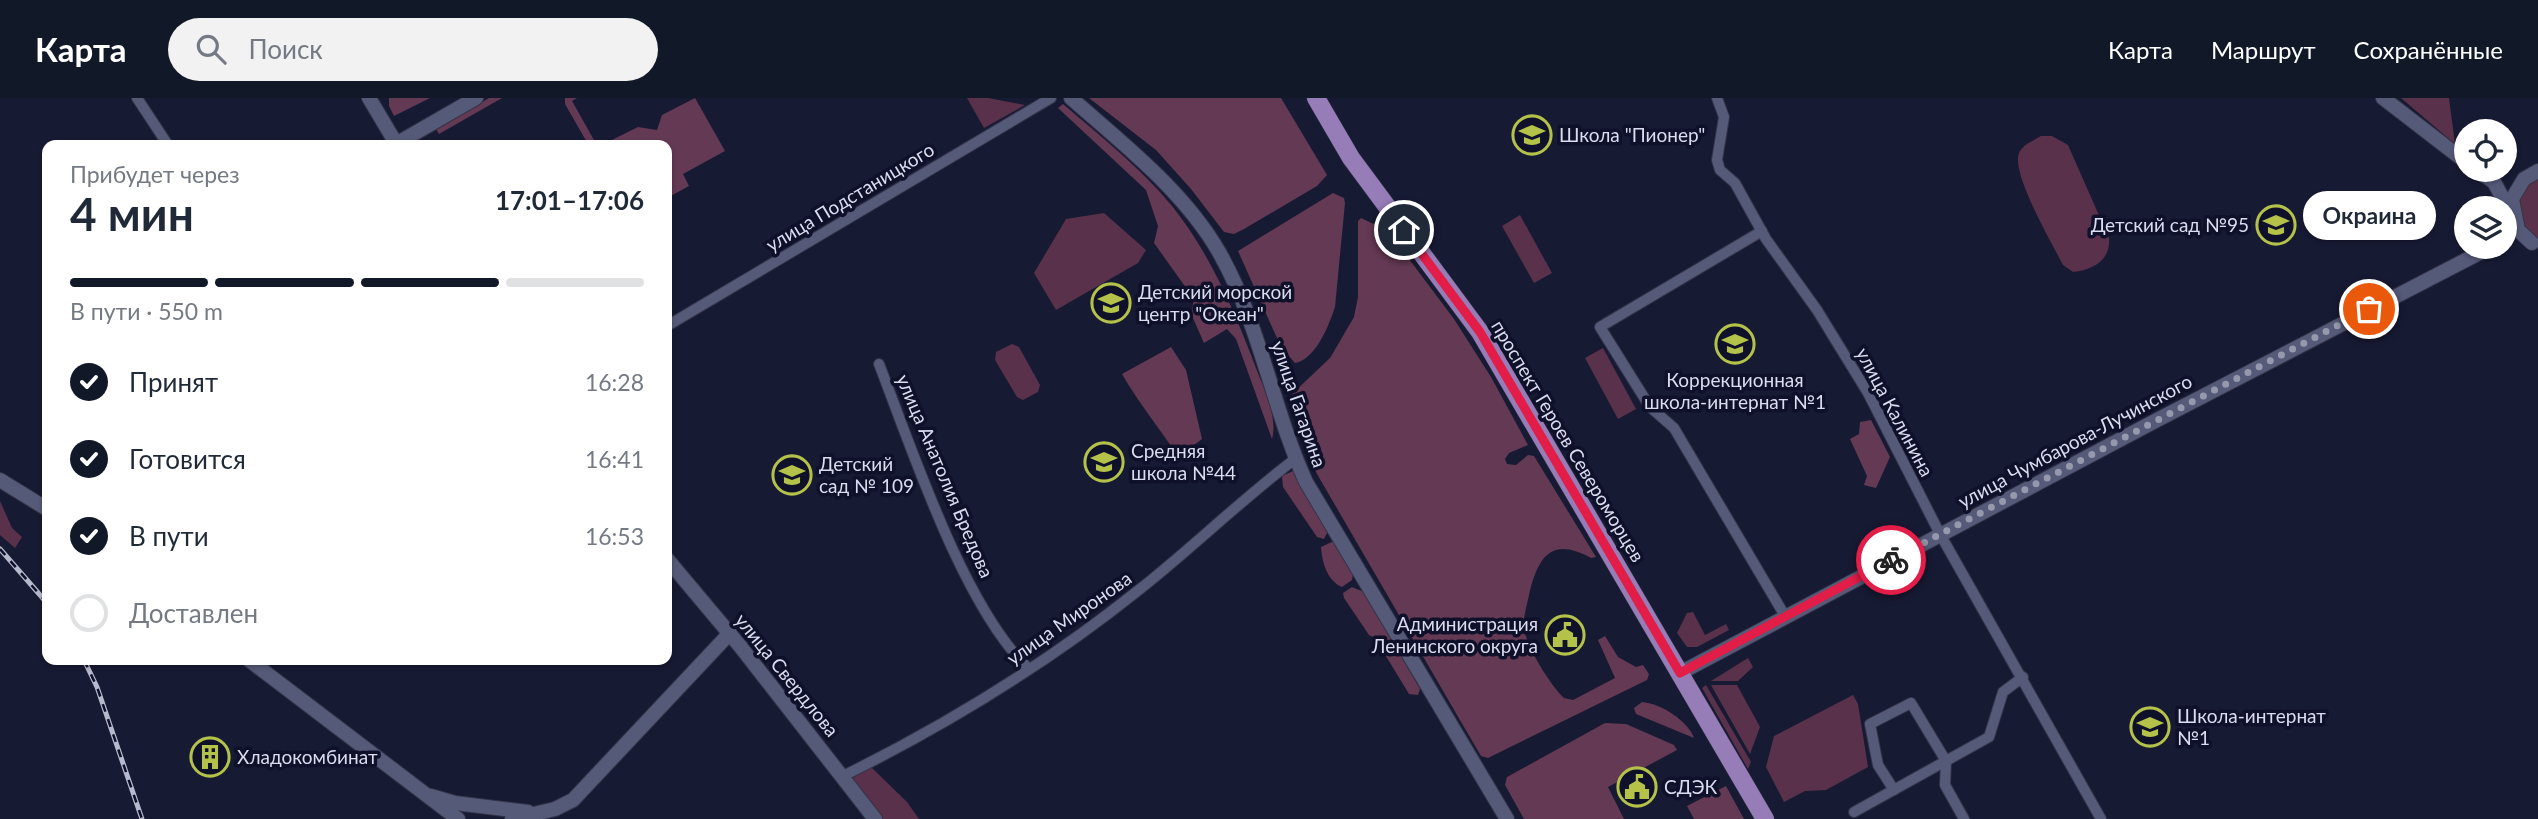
<!DOCTYPE html>
<html lang="ru">
<meta charset="utf-8">
<style>
:root{--surface:#fff;--page:#f2f2f3;--text:#1f2937;--muted:#747a83;--line:#e0e1e3;--accent:#111827}
body{margin:0;font-family:Lato,sans-serif;background:var(--page);color:var(--text);height:100vh;display:flex;flex-direction:column;font-size:26px;white-space:nowrap}
*{box-sizing:border-box;margin:0}
p{font-size:23px;color:var(--muted)}
.icon{flex:none;width:38px;height:38px;fill:none;stroke:currentColor;stroke-width:2;stroke-linecap:round;stroke-linejoin:round}
.map{position:relative;flex:1;overflow:hidden}
.details{position:absolute;left:42px;top:42px;width:630px;height:525px;display:flex;flex-direction:column;background:var(--surface);border-radius:14px;box-shadow:0 2px 5px #0004}
.details>*{flex:none}
.buttons{position:absolute;left:2454px;top:21px;display:grid;gap:14px}
.buttons a{display:grid;place-items:center;width:63px;height:63px;border-radius:50%;background:var(--surface);box-shadow:0 2px 5px #0004;font-size:35px}
.pin{position:absolute;display:grid;place-items:center;width:60px;height:60px;color:#fff;margin:-30px;border:4px solid #fff;border-radius:50%;box-shadow:0 2px 7px #0007}
.courier{position:absolute;display:grid;place-items:center;width:70px;height:70px;margin:-35px;border:5px solid #e11d48;border-radius:50%;background:#fff;color:#222;box-shadow:0 2px 9px #0007}
.bubble{position:absolute;height:49px;border-radius:24px;background:var(--surface);box-shadow:0 2px 5px #0004;font-size:23px;font-weight:700;line-height:49px;text-align:center}
.headline em{font-style:normal;font-weight:700}
.headline div{display:flex;flex-direction:column-reverse}
.headline{display:flex;align-items:center;justify-content:space-between;height:119px;padding:0 28px}
h1{font-size:46px;font-weight:700;line-height:52px}
.bar{display:grid;grid-template-columns:repeat(4,1fr);gap:10px 7px;align-content:center;height:84px;padding:0 28px}
.bar i{height:9px;border-radius:5px;background:var(--line)}
.bar .selected{background:var(--accent)}
.bar p{grid-column:span 4}
ol{padding:0 28px;list-style:none}
li{display:flex;align-items:center;gap:21px;height:77px}
li p{margin-inline-start:auto}
li .icon{padding:7px;border-radius:50%;background:var(--accent);color:#fff;stroke-width:4}
li:last-child{color:var(--muted)}
li i{width:38px;height:38px;border:4px solid var(--line);border-radius:50%}
header{display:flex;align-items:center;gap:42px;box-sizing:border-box;height:98px;padding:0 35px;background:var(--accent);color:#fff}
header strong{font-size:33px}
nav{display:flex;gap:38px;margin-inline-start:auto;font-size:24px}
.search{width:490px;height:63px;background:var(--page);display:flex;align-items:center;gap:18px;box-sizing:border-box;padding:0 24px;border-radius:38px;color:var(--muted);font-size:26px}
.map>svg:first-child{display:block}
</style>
<header>
<strong>Карта</strong>
<div class="search"><svg class="icon" aria-label="search" viewBox="0 0 24 24"><circle cx="10" cy="10" r="6"/><path d="M15 15l6 6"/></svg>Поиск</div>
<nav><a>Карта</a><a>Маршрут</a><a>Сохранённые</a></nav>
</header>
<div class="map">
<svg width="2538" height="721" viewBox="0 0 2538 721">
<rect width="100%" height="100%" fill="#171a33"/>
<g fill="#59314a">
<path d="M988 0 1025 7 984 30 967 0Z"/>
<path d="M2401 0H2449L2455 46Z"/>
<path d="M2041 38H2052L2068 47 2109 140C2111 162 2093 172 2073 174L2063 167C2052 145 2011 76 2019 55 2023 46 2033 43 2041 38Z"/>
<path d="M2538 80V140C2513 128 2512 92 2538 80Z"/>
<path d="M1104 115 1146 152 1138 165 1056 212 1034 175 1066 121Z"/>
<path d="M1520 117 1552 175 1534 185 1502 128Z"/>
<path d="M1012 246 1019 249 1040 287 1038 294 1023 302 1017 299 995 262 996 254Z"/>
<path d="M1603 250 1636 311 1618 321 1585 260Z"/>
<path d="M0 403 12 430 22 439 15 450 0 437Z"/>
<path d="M1693 514 1705 537 1726 526 1729 532 1697 549H1687L1677 535 1687 515Z"/>
<path d="M1748 560 1753 569 1738 583H1711Z"/>
<path d="M1706 587 1751 664 1748 671 1702 590Z"/>
<path d="M1711 587H1737L1760 629 1750 656Z"/>
<path d="M1853 597 1858 606 1868 669 1826 692 1805 693 1784 704 1766 669 1774 638Z"/>
<path d="M871 669 907 704 919 721H881L856 690 853 678Z"/>
</g>
<g fill="#643953">
<path d="M389 0H430L394 18 389 8Z"/>
<path d="M489 0H502L439 36 436 31Z"/>
<path d="M565 0H577L572 3 594 42 588 46 565 6Z"/>
<path d="M695 0 725 53 683 76 689 88 667 100V47H602L638 29 657 32 662 17Z"/>
<path d="M1089 0H1281L1327 77 1317 88 1244 131 1234 136 1224 134 1191 91 1156 52Z"/>
<path d="M1063 6C1100 38 1141 70 1172 108 1210 155 1235 214 1256 270 1264 291 1278 319 1272 341L1236 241 1227 231 1204 245 1192 218 1193 205 1189 194 1154 145 1158 128 1146 92 1058 10Z"/>
<path d="M1333 95 1344 100 1345 105 1335 209C1329 227 1316 261 1295 265L1281 249 1238 153Z"/>
<path d="M1361 120 1380 129 1394 141 1454 221 1491 279 1528 347 1509 355 1505 361 1507 366 1516 367 1528 357 1534 358 1596 459 1591 460C1551 438 1538 459 1529 497 1527 507 1523 519 1524 529 1525 547 1551 588 1564 600L1573 602 1615 580 1598 542 1605 538 1618 559 1636 569 1643 567 1649 576 1647 582 1488 660 1481 658 1464 629 1317 376 1303 347 1291 297 1330 260 1354 219 1358 199V123Z"/>
<path d="M1171 249 1186 272 1202 341 1178 359C1160 330 1139 306 1122 276Z"/>
<path d="M1871 322 1890 359 1876 390 1864 387 1867 378 1850 341 1859 336 1860 324Z"/>
<path d="M1293 373 1328 433 1324 441 1317 439 1283 389 1282 378Z"/>
<path d="M1334 443 1353 476 1352 482 1342 489C1327 483 1322 464 1321 449Z"/>
<path d="M1352 489 1364 494 1420 591 1418 597 1409 596 1375 540 1369 537 1344 500 1343 495Z"/>
<path d="M1642 604C1660 605 1688 623 1694 640L1636 616 1634 610Z"/>
<path d="M1605 625 1626 626 1674 647 1677 652 1608 689 1624 721H1524L1505 687 1507 679Z"/>
<path d="M1726 688 1744 721H1694L1687 708Z"/>
</g>
<g fill="none" stroke-linecap="round" stroke-linejoin="round">
<g stroke="#343449" stroke-width="12">
<g id="minor">
<path d="M137 0 168 47"/>
<path d="M1717 0 1724 19 1717 62 1720 72 1735 85 1766 141 1817 212 1868 295 1940 436 2101 721"/>
<path d="M1762 133 1600 229 1650 309 1674 330 1785 518"/>
<path d="M667 228 1051 0"/>
<path d="M879 266C912 351 964 510 1029 571"/>
<path d="M843 678C948 626 1049 564 1140 491 1193 449 1241 402 1295 361"/>
<path d="M1894 692 1878 667 1870 626 1911 605 1946 663 1945 687 1964 721"/>
<path d="M1854 714 1989 639 2003 594 2023 579"/>
</g>
</g>
<g stroke="#343449" stroke-width="16">
<g id="tertiary">
<path d="M369 0 397 47"/>
<path d="M1071 0C1123 46 1184 93 1219 154 1260 226 1272 309 1306 384L1507 721"/>
<path d="M2383 0 2466 64"/>
<path d="M396 46 476 0"/>
<path d="M2477 72 2494 84 2513 119 2507 140"/>
<path d="M2532 145 2518 132 2512 101 2524 81 2538 73"/>
<path d="M0 382 47 411"/>
<path d="M667 461 740 548 875 721"/>
<path d="M249 562 458 721"/>
<path d="M1680 575 2157 322 2491 149"/>
<path d="M431 698 455 705 528 714"/>
<path d="M512 721 555 711 573 702 730 535"/>
</g>
</g>
<g stroke="#343449" stroke-width="19">
<path id="primary" d="M1316 0 1351 60 1480 234 1765 721"/>
</g>
<use href="#minor" stroke="#565a79" stroke-width="10"/>
<use href="#tertiary" stroke="#565a79" stroke-width="14"/>
<use href="#primary" stroke="#977db8" stroke-width="18"/>
<g stroke="#b7bacd" stroke-width="5">
<g id="rail">
<path d="M0 451 47 505"/>
<path d="M84 562 97 589 142 721"/>
</g>
</g>
<use href="#rail" stroke="#0f1029" stroke-width="2.5" stroke-dasharray="8" stroke-linecap="butt"/>
</g>
<g fill="none" stroke-linecap="round" stroke-linejoin="round">
<path stroke="#9699ad" stroke-width="7" stroke-dasharray="0 12.6" d="M1891 462 2369 211"/>
<path stroke="#e11d48" stroke-width="9" d="M1404 132 1480 234 1680 575 1891 462"/>
</g>
<defs>
<g id="school-ring" transform="scale(2.0125)"><circle r="9.5" fill="#0f1029" stroke="#b4c24a" stroke-width="1.5"/><path d="M0-5L7-2L0 1L-7-2ZM-4 1L0 2.5L4 1V4Q0 6-4 4Z" fill="#b4c24a"/></g>
<g id="civic-ring" transform="scale(2.0125)"><circle r="9.5" fill="#0f1029" stroke="#b4c24a" stroke-width="1.5"/><path d="M-.6-6.5H3V-4.5H.6V-3L4-1V1h2V6H-6V1h2V-1L-.6-3ZM-1.2 2.5V6h2.4V2.5Z" fill="#b4c24a"/></g>
<g id="building-ring" transform="scale(2.0125)"><circle r="9.5" fill="#0f1029" stroke="#b4c24a" stroke-width="1.5"/><path d="M-4-6H4V6H1V3H-1V6H-4ZM-2.5-4.3h1.7v1.8h-1.7ZM.8-4.3h1.7v1.8H.8ZM-2.5-1h1.7V.8h-1.7ZM.8-1h1.7V.8H.8Z" fill="#b4c24a"/></g>
</defs>
<g fill-rule="evenodd">
<use href="#school-ring" x="1532" y="37"/>
<use href="#school-ring" x="2276" y="127"/>
<use href="#school-ring" x="1111" y="205"/>
<use href="#school-ring" x="1735" y="246"/>
<use href="#school-ring" x="1104" y="364"/>
<use href="#school-ring" x="792" y="377"/>
<use href="#civic-ring" x="1565" y="537"/>
<use href="#school-ring" x="2150" y="629"/>
<use href="#building-ring" x="210" y="659"/>
<use href="#civic-ring" x="1637" y="689"/>
</g>
<g text-anchor="middle" stroke-width="7" stroke-linejoin="round" paint-order="stroke">
<g font-size="19" fill="#daddef" stroke="#0f1029" text-anchor="start">
<text x="1559" y="44">Школа "Пионер"</text>
<text x="2249" y="134" text-anchor="end">Детский сад №95</text>
<text x="1138" y="201">Детский морской<tspan x="1138" dy="22">центр "Океан"</tspan></text>
<text x="1735" y="289" text-anchor="middle">Коррекционная<tspan x="1735" dy="22">школа-интернат №1</tspan></text>
<text x="1131" y="360">Средняя<tspan x="1131" dy="22">школа №44</tspan></text>
<text x="819" y="373">Детский<tspan x="819" dy="22">сад № 109</tspan></text>
<text x="1538" y="533" text-anchor="end">Администрация<tspan x="1538" dy="22">Ленинского округа</tspan></text>
<text x="2177" y="625">Школа-интернат<tspan x="2177" dy="22">№1</tspan></text>
<text x="237" y="666">Хладокомбинат</text>
<text x="1664" y="696">СДЭК</text>
</g>
<g font-size="19" fill="#daddef" stroke="#0f1029">
<text transform="translate(850 99) rotate(-31)" y="7">улица Подстаницкого</text>
<text transform="translate(1299 306) rotate(71)" y="7">улица Гагарина</text>
<text transform="translate(1895 314) rotate(62)" y="7">улица Калинина</text>
<text transform="translate(1568 343) rotate(59)" y="7">проспект Героев Североморцев</text>
<text transform="translate(2075 343) rotate(-28)" y="7">улица Чумбарова-Лучинского</text>
<text transform="translate(945 378) rotate(67)" y="7">улица Анатолия Бредова</text>
<text transform="translate(1069 520) rotate(-35)" y="7">улица Миронова</text>
<text transform="translate(787 577) rotate(51)" y="7">улица Свердлова</text>
</g>
</g>
</svg>
<div class="buttons">
<a><svg class="icon" aria-label="locate" viewBox="0 0 24 24"><circle cx="12" cy="12" r="6"/><path d="M12 2v4M12 18v4M2 12h4M18 12h4"/></svg></a>
<a><svg class="icon" aria-label="layers" viewBox="0 0 24 24"><path d="M12 4l9 5-9 5-9-5zM3 14l9 5 9-5"/></svg></a>
</div>
<div class="pin" style="left:2369px;top:211px;background:#ea580c"><svg class="icon" aria-label="bag" viewBox="0 0 24 24"><path d="M5 8h14l-1 12H6zM9 8a3 3 0 0 1 6 0"/></svg></div>
<div class="pin" style="left:1404px;top:132px;background:#1f2937"><svg class="icon" aria-label="home" viewBox="0 0 24 24"><path d="M3 11l9-7 9 7M6 9v11h12V9"/></svg></div>
<div class="courier" style="left:1891px;top:462px"><svg class="icon" aria-label="bike" viewBox="0 0 24 24"><circle cx="6" cy="16" r="4"/><circle cx="18" cy="16" r="4"/><path d="M6 16l4-8h5l3 8M10 8l3 8H6M13 5h3"/></svg></div>
<div class="bubble" style="left:2303px;top:93px;width:133px">Окраина</div>
<section class="details">
<div class="headline"><div><h1>4 мин</h1><p>Прибудет через</p></div><em>17:01–17:06</em></div>
<div class="bar"><i class="selected"></i><i class="selected"></i><i class="selected"></i><i></i><p>В пути · 550 m</p></div>
<ol>
<li><svg class="icon" aria-label="check" viewBox="0 0 24 24"><path d="M5 12l5 5 9-10"/></svg>Принят<p>16:28</p></li>
<li><svg class="icon" aria-label="check" viewBox="0 0 24 24"><path d="M5 12l5 5 9-10"/></svg>Готовится<p>16:41</p></li>
<li><svg class="icon" aria-label="check" viewBox="0 0 24 24"><path d="M5 12l5 5 9-10"/></svg>В пути<p>16:53</p></li>
<li><i></i>Доставлен</li>
</ol>
</section>
</div>
